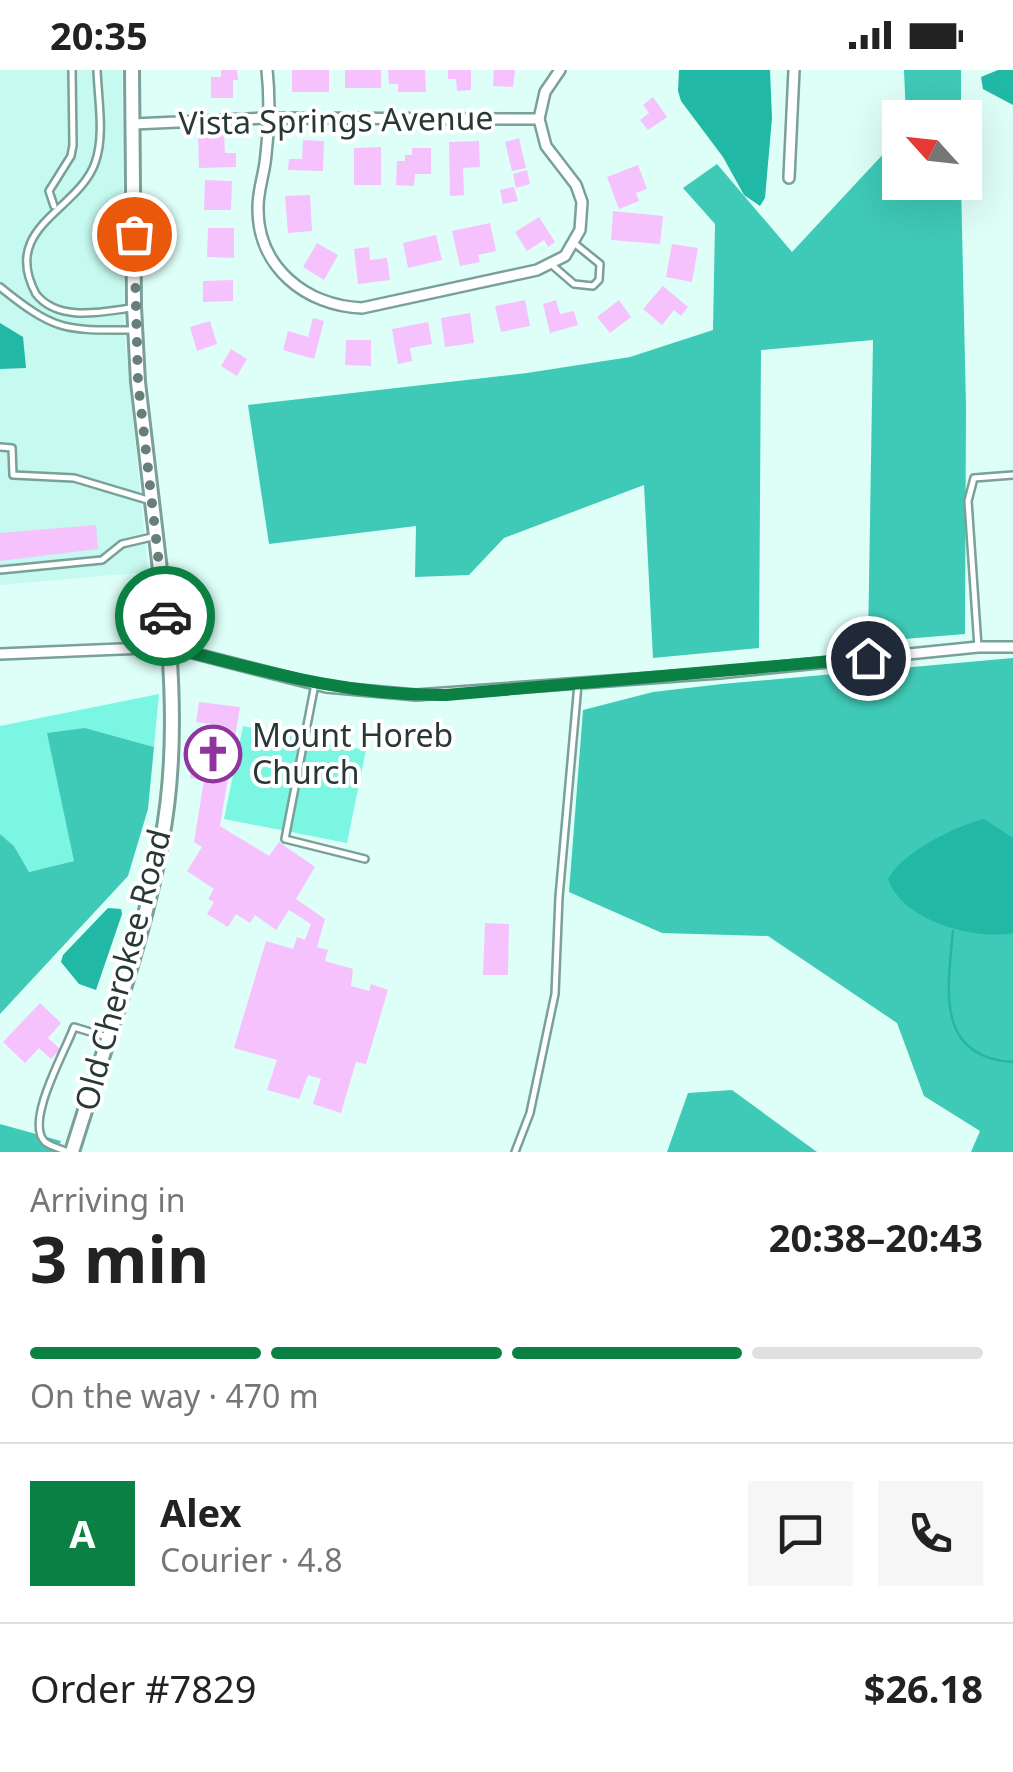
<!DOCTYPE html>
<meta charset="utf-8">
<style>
:root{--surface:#fff;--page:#f6f6f6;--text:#222;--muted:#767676;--line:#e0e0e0;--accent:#0b8043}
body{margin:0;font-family:"Noto Sans",sans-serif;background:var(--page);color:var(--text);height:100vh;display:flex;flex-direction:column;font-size:38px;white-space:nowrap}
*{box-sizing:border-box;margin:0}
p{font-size:32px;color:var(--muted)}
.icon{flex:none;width:55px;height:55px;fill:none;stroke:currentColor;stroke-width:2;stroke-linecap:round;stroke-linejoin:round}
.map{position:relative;height:1082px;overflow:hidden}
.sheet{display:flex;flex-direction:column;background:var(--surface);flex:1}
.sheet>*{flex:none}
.needle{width:65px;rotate:297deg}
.tools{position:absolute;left:882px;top:30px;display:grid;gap:20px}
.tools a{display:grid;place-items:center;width:100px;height:100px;border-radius:0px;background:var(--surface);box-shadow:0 10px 40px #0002;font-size:50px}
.pin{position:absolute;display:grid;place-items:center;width:85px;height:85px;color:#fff;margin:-42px;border:5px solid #fff;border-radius:50%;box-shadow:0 2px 10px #0007}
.courier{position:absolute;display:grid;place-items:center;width:100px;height:100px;margin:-50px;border:8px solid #0b8043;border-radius:50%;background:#fff;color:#222;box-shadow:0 2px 12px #0007}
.overview em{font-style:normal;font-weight:700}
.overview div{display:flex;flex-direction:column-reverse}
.overview{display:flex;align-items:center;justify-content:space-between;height:170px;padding:0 30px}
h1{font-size:65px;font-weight:700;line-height:75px}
.bar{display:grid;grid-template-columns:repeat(4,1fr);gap:15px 10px;align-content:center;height:120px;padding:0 30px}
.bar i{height:12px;border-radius:8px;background:var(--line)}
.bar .on{background:var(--accent)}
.bar p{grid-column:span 4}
.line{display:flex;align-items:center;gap:25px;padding:0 30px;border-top:2px solid var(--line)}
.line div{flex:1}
.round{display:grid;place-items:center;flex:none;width:105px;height:105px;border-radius:0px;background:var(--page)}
.status{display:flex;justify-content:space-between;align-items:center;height:70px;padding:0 50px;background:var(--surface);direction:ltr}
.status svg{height:28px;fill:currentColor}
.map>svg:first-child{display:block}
</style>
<div class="status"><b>20:35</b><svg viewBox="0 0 49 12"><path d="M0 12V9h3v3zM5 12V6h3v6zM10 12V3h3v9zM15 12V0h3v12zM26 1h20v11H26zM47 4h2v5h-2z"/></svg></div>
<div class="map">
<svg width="1013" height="1082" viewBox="0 0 1013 1082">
<rect width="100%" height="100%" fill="#defff8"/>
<path fill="#c6f9ef" d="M0 0H122L124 259 148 502 0 515Z"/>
<g fill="#7af6e2">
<path d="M159 624 154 677 85 658 74 791 29 802 14 776 0 764V656Z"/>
<path d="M243 656 366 680 347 773 224 749Z"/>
</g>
<g fill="#3fcab7">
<path d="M904 0H961V47H906Z"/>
<path d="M900 66V112L961 113 966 336 965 564 868 572 873 270 761 280 759 578 653 588 644 415 504 468 469 505 415 507 416 456 269 474 248 335 527 303 630 287 713 260 715 154 683 118 717 94 792 182Z"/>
<path d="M1013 588V1082H971L980 1061 924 1026 897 953 768 866 662 863 569 822 583 640 653 622 722 614Z"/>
<path d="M85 658 154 677 148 739 128 806 0 944V764L14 776 29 802 74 791 47 663Z"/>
<path d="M732 1020 817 1082H667L688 1023Z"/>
<path d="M0 1054 61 1071 56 1082H0Z"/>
</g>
<g fill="#21b8a5">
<path d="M679 0H770L772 48 765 128 760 136 744 125 723 87 681 31 678 21Z"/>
<path d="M998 0H1013V35L983 19 981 7Z"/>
<path d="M0 253 23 267 26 298 0 299Z"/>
<path d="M984 749 1013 768V863C974 871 901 850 888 809 902 782 956 756 984 749Z"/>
<path d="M108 838 121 839 122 844 96 920 79 914 61 892 63 885Z"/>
</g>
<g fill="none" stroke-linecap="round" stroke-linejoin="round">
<path stroke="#21b8a5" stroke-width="2.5" d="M953 861C948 918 934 987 1013 992"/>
</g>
<g fill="#f6c2fd">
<path d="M221 0H237L238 10H233V28H211V7H221Z"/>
<rect x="292" y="0" width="37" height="22"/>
<rect x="345" y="0" width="36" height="18"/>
<path d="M388 0H425L426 22H398V14H389Z"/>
<path d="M448 0H471V20L457 21 456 9H448Z"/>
<path d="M494 0H515L513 17 493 16Z"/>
<path d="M653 27 667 47 648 60 640 50 649 43 643 35Z"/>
<path d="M198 64H224L225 83H236V97L199 98Z"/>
<path d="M519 68 526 98 512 101 505 72Z"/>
<path d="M303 70 324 71 323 101 288 100 289 89H302Z"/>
<path d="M479 71 480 97 463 98 464 125 450 126 449 72Z"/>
<path d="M381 77V115H354V78Z"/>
<path d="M412 78H431V104H415L414 116 396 115 397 91H405V85H412Z"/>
<path d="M638 95 647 119 636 123 639 131 619 139 607 107Z"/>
<path d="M527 100 530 114 516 118 513 104Z"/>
<path d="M205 110 232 111 231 140H204Z"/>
<path d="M514 117 518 131 503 134 500 120Z"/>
<path d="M310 125 312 161 288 163 285 126Z"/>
<path d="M613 141 663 146 660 174 611 170Z"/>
<path d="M539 147 555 172 548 177 544 170 527 181 515 162Z"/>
<path d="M490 153 496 181 478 185 480 192 460 196 452 161Z"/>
<path d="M208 158H234V188L207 187Z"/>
<path d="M436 165 442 190 408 198 403 173Z"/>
<path d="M317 173 338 185 324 210 303 197Z"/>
<path d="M672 174 698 178 692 212 666 207Z"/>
<path d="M369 177 370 190 387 188 390 210 358 214 354 179Z"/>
<path d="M233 210V231L203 232V211Z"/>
<path d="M663 216 688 237 681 246 674 240 662 255 643 239Z"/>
<path d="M525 230 530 256 501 262 495 236Z"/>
<path d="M556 230 560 244 574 241 578 255 550 263 543 234Z"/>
<path d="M619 230 631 247 610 263 597 247Z"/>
<path d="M470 243 474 273 445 277 441 248Z"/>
<path d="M313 248 324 251 314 289 283 280 288 261 308 267Z"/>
<path d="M210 251 217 274 197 281 190 257Z"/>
<path d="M428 252 432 274 410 278 412 291 398 294 392 259Z"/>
<path d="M346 270H371V296L345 295Z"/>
<path d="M231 279 247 289 237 306 221 296Z"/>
<path d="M96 455 98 479 0 491V463Z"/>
<path d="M199 632 240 637 220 756 269 786 279 772 315 797 296 829 325 849 317 877 328 880 325 891 353 899 351 916 369 921 371 914 388 920 366 994 356 992 341 1043 313 1034 321 1009 308 1005 299 1029 267 1020 277 990 234 978 266 871 293 879 297 867 305 870 311 854 289 840 276 860 255 845 250 853 236 844 228 857 207 844 214 832 208 829 214 819 187 801 202 777 194 772 204 710 190 708 193 688 212 691 219 655 196 652Z"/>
<path d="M485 853 509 854 508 905H483Z"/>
<path d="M40 933 61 953 48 968 60 979 51 989 39 978 25 993 3 972Z"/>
</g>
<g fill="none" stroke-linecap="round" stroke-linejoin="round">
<g stroke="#79a099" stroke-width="10">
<g id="lane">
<path d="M97 0C98 29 105 66 95 93 78 141 0 157 36 224 58 252 101 242 131 238"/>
<path d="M54 136 49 121 71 86 73 75 72 0"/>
<path d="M552 195 574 214 593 216 599 210 600 194 574 173"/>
<path d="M0 217C56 262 64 260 134 260"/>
<path d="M0 377 12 378 13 405 74 408 151 431"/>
<path d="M0 500 102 490 122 474 152 467"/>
<path d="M978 577 968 431 974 408 1013 405"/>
<path d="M315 614 285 769 365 789"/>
<path d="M68 1082C61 1079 50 1076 45 1072 24 1052 66 980 74 957L107 967"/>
<path d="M515 1082 530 1043 555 924 559 827 578 614"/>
</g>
</g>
<g stroke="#79a099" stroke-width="14">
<g id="street">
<path d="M267 0C270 27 269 57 266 84 265 102 258 119 258 137 257 197 306 236 362 238L537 200 565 186 580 160 582 132 576 115 546 76 539 49 545 22 560 0"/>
<path d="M133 54 267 48 539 49"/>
<path d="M789 108 794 0"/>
<path d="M0 584 169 577 326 617 416 625 720 603 978 577H1013"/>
</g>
</g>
<g stroke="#79a099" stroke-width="18">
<path id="secondary" d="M72 1082C103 981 141 879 161 774 174 709 174 643 169 577L138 312 134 237 132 0"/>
</g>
<use href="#lane" stroke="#fff" stroke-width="5"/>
<use href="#street" stroke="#fff" stroke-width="9"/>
<use href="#secondary" stroke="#fff" stroke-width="12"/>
</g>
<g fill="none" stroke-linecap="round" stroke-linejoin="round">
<path stroke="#687e79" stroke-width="10" stroke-dasharray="0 18" d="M134 164 138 312 165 546"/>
<path stroke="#0b8043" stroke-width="12" d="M165 546 169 577C264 601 347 626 446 625L868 588"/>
</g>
<defs>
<g id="church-ring" transform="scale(2.875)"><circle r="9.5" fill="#fff" stroke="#91349f" stroke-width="1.5"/><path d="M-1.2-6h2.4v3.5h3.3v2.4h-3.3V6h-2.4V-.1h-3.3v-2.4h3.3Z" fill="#91349f"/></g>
</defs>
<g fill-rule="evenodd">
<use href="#church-ring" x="213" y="684"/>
</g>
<g text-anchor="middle" stroke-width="8" stroke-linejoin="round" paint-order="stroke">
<g font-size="32" fill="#283835" stroke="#fff">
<text transform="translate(336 51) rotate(-1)" y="11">Vista Springs Avenue</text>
<text transform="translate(123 900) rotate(-75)" y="11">Old Cherokee Road</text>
</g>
<g font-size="32" fill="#283835" stroke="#fff" text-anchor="start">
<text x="252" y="677">Mount Horeb<tspan x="252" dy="37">Church</tspan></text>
</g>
</g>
</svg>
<div class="tools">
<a><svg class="needle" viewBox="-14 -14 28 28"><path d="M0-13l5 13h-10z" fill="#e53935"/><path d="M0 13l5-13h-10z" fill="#767676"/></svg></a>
</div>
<div class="pin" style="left:134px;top:164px;background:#ea580c"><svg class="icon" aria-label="bag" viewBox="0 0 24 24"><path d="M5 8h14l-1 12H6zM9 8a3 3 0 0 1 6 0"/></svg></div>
<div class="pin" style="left:868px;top:588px;background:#1f2937"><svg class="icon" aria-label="home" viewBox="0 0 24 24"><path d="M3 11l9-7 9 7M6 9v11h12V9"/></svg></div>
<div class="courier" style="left:165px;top:546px"><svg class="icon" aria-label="car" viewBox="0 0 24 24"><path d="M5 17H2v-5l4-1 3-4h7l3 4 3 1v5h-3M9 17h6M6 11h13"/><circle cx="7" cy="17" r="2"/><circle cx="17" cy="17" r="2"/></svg></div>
</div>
<section class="sheet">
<div class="overview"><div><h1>3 min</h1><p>Arriving in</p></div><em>20:38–20:43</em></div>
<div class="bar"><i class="on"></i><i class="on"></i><i class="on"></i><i></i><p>On the way · 470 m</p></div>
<div class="line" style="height:180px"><b class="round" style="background:var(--accent);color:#fff">A</b><div><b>Alex</b><p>Courier · 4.8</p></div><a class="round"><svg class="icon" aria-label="chat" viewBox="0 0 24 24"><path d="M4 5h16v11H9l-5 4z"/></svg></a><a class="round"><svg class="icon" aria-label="phone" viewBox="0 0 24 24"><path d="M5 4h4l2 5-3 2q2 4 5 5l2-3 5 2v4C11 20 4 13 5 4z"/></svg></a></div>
<div class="line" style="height:130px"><div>Order #7829</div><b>$26.18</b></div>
</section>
